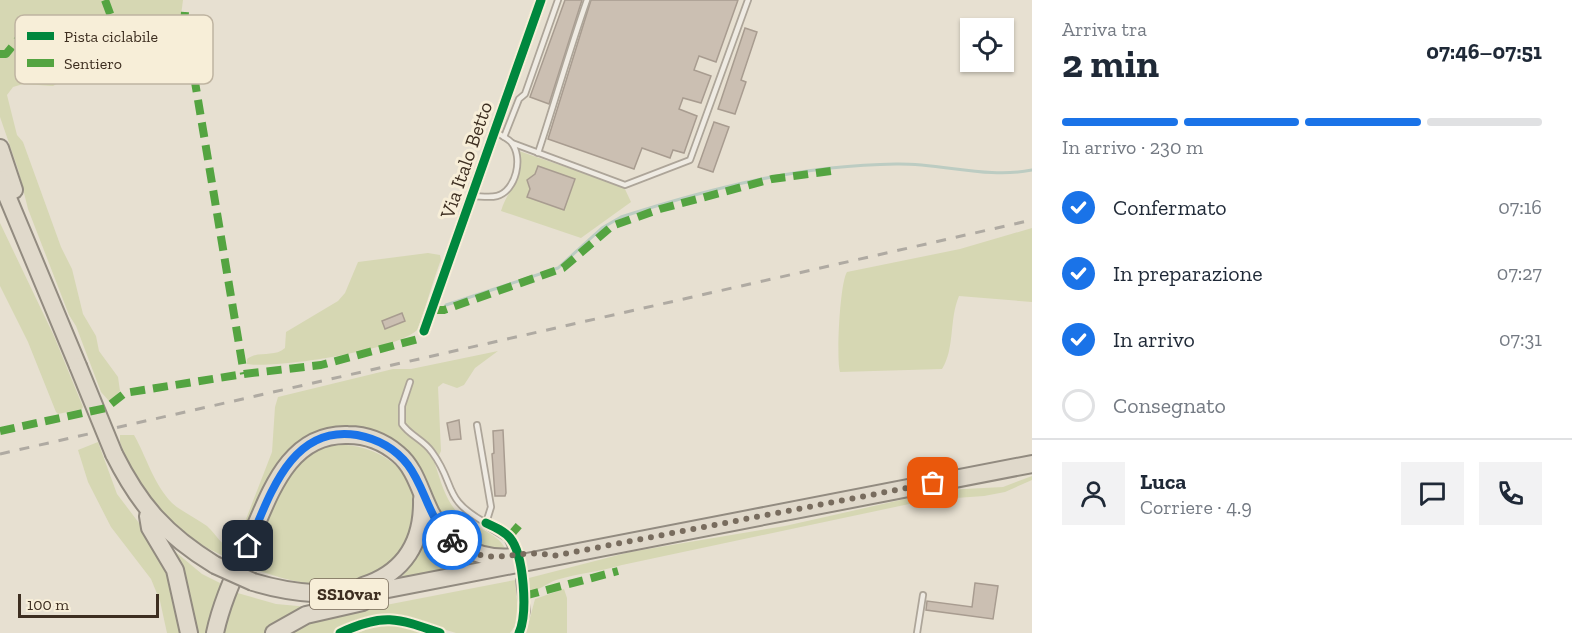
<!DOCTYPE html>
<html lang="it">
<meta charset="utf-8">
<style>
:root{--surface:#fff;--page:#f2f2f3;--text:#1f2937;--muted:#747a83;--line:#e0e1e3;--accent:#1a73e8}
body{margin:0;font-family:"Zilla Slab",serif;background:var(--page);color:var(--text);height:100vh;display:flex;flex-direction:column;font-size:22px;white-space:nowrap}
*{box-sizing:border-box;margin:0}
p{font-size:20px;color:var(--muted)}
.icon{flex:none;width:33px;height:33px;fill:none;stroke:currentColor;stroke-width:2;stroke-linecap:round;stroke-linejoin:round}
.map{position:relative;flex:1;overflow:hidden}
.side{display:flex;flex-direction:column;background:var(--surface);width:540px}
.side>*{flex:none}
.buttons{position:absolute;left:960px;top:18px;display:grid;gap:12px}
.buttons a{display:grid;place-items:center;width:54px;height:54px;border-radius:0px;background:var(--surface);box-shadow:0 2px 4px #0004;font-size:30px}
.scale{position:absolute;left:18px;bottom:15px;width:141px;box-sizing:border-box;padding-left:6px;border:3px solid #3d2e20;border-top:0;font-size:16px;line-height:21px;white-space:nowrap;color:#3d2e20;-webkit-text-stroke:4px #f7eed8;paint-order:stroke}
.pin{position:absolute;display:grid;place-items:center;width:51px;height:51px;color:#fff;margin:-26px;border-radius:12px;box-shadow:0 3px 9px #0006}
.courier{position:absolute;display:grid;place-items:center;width:60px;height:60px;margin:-30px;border:4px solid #1a73e8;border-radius:50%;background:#fff;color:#222;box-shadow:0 2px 8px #0007}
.overview em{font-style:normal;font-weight:800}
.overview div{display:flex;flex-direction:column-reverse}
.overview{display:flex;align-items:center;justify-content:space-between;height:102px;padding:0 30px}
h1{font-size:39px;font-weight:800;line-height:45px}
.bar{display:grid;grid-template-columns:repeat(4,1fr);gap:9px 6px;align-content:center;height:72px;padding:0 30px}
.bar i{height:8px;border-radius:4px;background:var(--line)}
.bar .current{background:var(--accent)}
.bar p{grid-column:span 4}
.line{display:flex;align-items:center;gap:15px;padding:0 30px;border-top:2px solid var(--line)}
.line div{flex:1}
.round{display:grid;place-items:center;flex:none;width:63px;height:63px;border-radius:0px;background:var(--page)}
ol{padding:0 30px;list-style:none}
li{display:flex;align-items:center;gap:18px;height:66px}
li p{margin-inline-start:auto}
li .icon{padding:6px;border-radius:50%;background:var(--accent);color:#fff;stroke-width:4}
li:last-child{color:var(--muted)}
li i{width:33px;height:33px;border:3px solid var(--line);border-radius:50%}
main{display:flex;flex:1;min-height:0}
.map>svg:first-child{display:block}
</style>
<main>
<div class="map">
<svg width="1032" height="633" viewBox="0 0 1032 633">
<rect width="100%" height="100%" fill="#e7e0d1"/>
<g fill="#d6d7b3">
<path d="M0 0H183L178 38 179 61 175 71 165 76 141 75 97 83 63 80 53 86 23 84 13 87 7 95 17 135 23 142 61 247 72 269 83 314 96 336 99 351 118 377 120 391 110 402 101 392 76 326 69 315 28 209 18 169 0 117Z"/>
<path d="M519 151 624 187 631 202 581 238 501 211C509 185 526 180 519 151Z"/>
<path d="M0 223 54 336 83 407 82 409 58 414 56 412 28 342 0 286Z"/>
<path d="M1032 228V302L959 296C949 319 955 349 942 369L840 372C836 358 840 282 847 272L960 249Z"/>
<path d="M428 253 440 255 441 260C436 271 420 326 417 330 397 350 276 369 247 364V359C259 350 274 358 285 348L286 332 338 301 345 293 358 262Z"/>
<path d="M498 351 475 368 464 385 457 388 443 383 438 387 441 451 435 464C441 482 446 502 460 515 475 529 499 532 507 552L476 549 452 532 379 433C363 425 347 426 330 430 269 447 258 511 232 560 173 534 142 502 120 442V435H134C147 458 153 483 172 503 182 512 196 518 207 526 217 535 221 546 234 550L272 452 275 407 278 397 393 369H411Z"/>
<path d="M98 442 117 494 164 556 184 633H167L160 601 151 579 111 527 88 482 78 450Z"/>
<path d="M334 444C390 445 431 482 408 539 400 560 390 571 368 580 334 595 279 579 247 566 257 542 279 477 297 462 308 453 321 447 334 444Z"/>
<path d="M1032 476V480L1005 492 984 496 928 500 622 565C600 572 578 573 556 580 547 583 535 594 526 591L525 579 630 552 785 526 945 490 1003 487Z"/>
<path d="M429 524 453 552 475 562V564L398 581C413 565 427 546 429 524Z"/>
<path d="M166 544 202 574 222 584 208 633H194Z"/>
<path d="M515 580 519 620 510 633H456L394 614H377L334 633H286L309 621 329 616Z"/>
<path d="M564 589 567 598V633H526L535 599Z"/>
<path d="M234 592 276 604 309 607 272 626 265 633H222Z"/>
<path d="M379 624 408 625 424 633H358Z"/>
</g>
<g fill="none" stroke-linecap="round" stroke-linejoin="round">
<path stroke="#bcccc2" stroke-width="3" d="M446 305 558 268 602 228 621 217C711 188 801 165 896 164 942 163 987 179 1032 170"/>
</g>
<g fill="#cbbfb2" stroke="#a89c90" stroke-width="1.5">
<path d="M565 0H582L549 104 530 97Z"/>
<path d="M591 0H738L716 62 699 56 694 70 711 76 701 103 683 98 679 109 697 116 684 153 673 150 670 158 642 148 634 169 548 139Z"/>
<path d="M745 28 757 32 741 80 746 82 735 114 718 109Z"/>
<path d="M714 122 729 127 713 172 698 167Z"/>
<path d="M538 166 575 179 564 210 527 197 530 189 527 180 535 174Z"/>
<path d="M402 313 405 321 385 329 382 321Z"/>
<path d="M459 420 461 439 450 440 447 423Z"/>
<path d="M503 430 506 493 505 496H495L492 454 494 453 493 431Z"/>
<path d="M975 583 998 586 993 619 926 610 927 601 972 607Z"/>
</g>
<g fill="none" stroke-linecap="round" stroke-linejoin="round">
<g stroke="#ada599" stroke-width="8">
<g id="service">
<path d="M504 137 519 99 525 94 558 0"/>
<path d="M512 143 625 185 690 160 748 0"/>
<path d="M538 153C555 102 569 51 587 0"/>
<path d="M472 196C480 196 489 198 497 196 516 191 524 157 511 142 507 138 500 135 495 131"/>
<path d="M410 382 402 406V424C409 435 424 440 432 452 457 486 441 498 486 523L491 507 477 425"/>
<path d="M917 633 923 595"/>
</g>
</g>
<g stroke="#ada599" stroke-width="12">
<g id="minor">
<path d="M424 331 541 0"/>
<path d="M486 523 509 537 516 554"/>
<path d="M340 633C383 613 397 618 440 633"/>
<path d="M519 633 525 611 521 581"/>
</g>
</g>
<g stroke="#928b80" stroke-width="20">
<g id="trunk">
<path d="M0 148 14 190"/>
<path d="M0 179 78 366"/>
<path d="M114 454C140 506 166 535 215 565"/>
<path d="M148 516 150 528 175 570 189 633"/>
<path d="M253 582C296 595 334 596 378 591L1032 464"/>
<path d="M363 586C404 573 423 542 422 499"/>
<path d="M215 633C222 600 237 570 250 539 270 494 288 433 348 435 368 435 384 442 398 454 415 468 420 491 429 509 444 543 478 561 514 557"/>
<path d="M274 633 306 615 363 602"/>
</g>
</g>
<use href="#service" stroke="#efebe3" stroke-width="4.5"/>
<use href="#minor" stroke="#efebe3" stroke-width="9"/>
<use href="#trunk" stroke="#e0d9cb" stroke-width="16"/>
<path stroke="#afaaa2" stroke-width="3" stroke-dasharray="10 10" stroke-linecap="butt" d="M0 454 1032 220"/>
<g stroke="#928b80" stroke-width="20" stroke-linecap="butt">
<g id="trunk-bridge">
<path d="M78 366 114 454"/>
<path d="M215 565 253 582"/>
</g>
</g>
<use href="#trunk-bridge" stroke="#e0d9cb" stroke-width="16"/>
<g stroke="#54a441" stroke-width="8" stroke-dasharray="15 8" stroke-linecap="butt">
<path d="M105 0 134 78 189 72"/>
<path d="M185 12 181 58 195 82 244 374"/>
<path d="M0 54H6L25 31"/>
<path d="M432 310H444L563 268 612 226 660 209 772 179 831 171"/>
<path d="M0 431 106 408 125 393 244 374 321 365 418 339 424 331"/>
<path d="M509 537 520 524"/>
<path d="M524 596 618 571"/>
</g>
<g stroke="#f7eed8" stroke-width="13">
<g id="cycleway">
<path d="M424 331 541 0"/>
<path d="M486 523C495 527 504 531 510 538 524 555 528 613 519 633"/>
<path d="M340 633C383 613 397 618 440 633"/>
</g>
</g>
<use href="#cycleway" stroke="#00873e" stroke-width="9"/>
</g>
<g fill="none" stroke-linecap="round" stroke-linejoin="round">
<path stroke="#786c5e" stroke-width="6" stroke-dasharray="0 10.8" d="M452 540C489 572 517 546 553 556L933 483"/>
<path stroke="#1a73e8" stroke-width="8" d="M248 546C269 498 290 424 357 435 378 439 395 448 408 465 426 489 428 519 452 540"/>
</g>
<g text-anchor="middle" stroke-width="6" stroke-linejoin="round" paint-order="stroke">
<rect fill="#f7eed8" stroke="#756857" stroke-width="1.5" x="310" y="579" width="78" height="30" rx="4.5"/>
<g font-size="18" font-weight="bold" fill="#3d2e20">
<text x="349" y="600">SS10var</text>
</g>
<g font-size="20" fill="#3d2e20" stroke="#f7eed8">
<text transform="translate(466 160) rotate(-71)" y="7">Via Italo Betto</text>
</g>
</g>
<rect x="15" y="15" width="198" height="69" rx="9" fill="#f7eed8" stroke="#bfb4a1" stroke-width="1.5"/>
<rect x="27" y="32" width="27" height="8" fill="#00873e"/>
<rect x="27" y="59" width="27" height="8" fill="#54a441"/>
<g font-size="16" fill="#3d2e20">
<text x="64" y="42">Pista ciclabile</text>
<text x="64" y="69">Sentiero</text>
</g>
</svg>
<div class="buttons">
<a><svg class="icon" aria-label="locate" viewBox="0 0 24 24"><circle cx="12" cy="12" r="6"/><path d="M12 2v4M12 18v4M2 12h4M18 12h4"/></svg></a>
</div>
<div class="scale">100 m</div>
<div class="pin" style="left:933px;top:483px;background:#ea580c"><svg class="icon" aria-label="bag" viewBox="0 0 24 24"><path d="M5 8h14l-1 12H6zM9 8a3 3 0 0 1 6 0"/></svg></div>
<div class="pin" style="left:248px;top:546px;background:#1f2937"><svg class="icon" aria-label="home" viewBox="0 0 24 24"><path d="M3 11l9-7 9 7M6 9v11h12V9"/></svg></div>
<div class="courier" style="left:452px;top:540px"><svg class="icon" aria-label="bike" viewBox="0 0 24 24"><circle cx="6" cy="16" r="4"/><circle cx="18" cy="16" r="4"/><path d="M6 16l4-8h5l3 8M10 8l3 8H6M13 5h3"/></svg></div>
</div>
<section class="side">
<div class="overview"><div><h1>2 min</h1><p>Arriva tra</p></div><em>07:46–07:51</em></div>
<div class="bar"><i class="current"></i><i class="current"></i><i class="current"></i><i></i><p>In arrivo · 230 m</p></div>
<ol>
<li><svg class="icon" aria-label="check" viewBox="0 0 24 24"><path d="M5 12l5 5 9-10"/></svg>Confermato<p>07:16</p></li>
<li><svg class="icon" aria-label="check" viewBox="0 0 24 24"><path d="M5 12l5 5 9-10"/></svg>In preparazione<p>07:27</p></li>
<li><svg class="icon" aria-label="check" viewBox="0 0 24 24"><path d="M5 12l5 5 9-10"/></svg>In arrivo<p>07:31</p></li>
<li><i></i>Consegnato</li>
</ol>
<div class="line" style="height:108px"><a class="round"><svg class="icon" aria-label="person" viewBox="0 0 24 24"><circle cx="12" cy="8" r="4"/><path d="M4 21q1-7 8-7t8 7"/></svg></a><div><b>Luca</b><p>Corriere · 4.9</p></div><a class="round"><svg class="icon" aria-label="chat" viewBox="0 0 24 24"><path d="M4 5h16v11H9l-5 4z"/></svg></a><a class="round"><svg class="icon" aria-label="phone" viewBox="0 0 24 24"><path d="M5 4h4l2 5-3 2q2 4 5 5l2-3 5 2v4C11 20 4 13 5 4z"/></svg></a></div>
</section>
</main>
